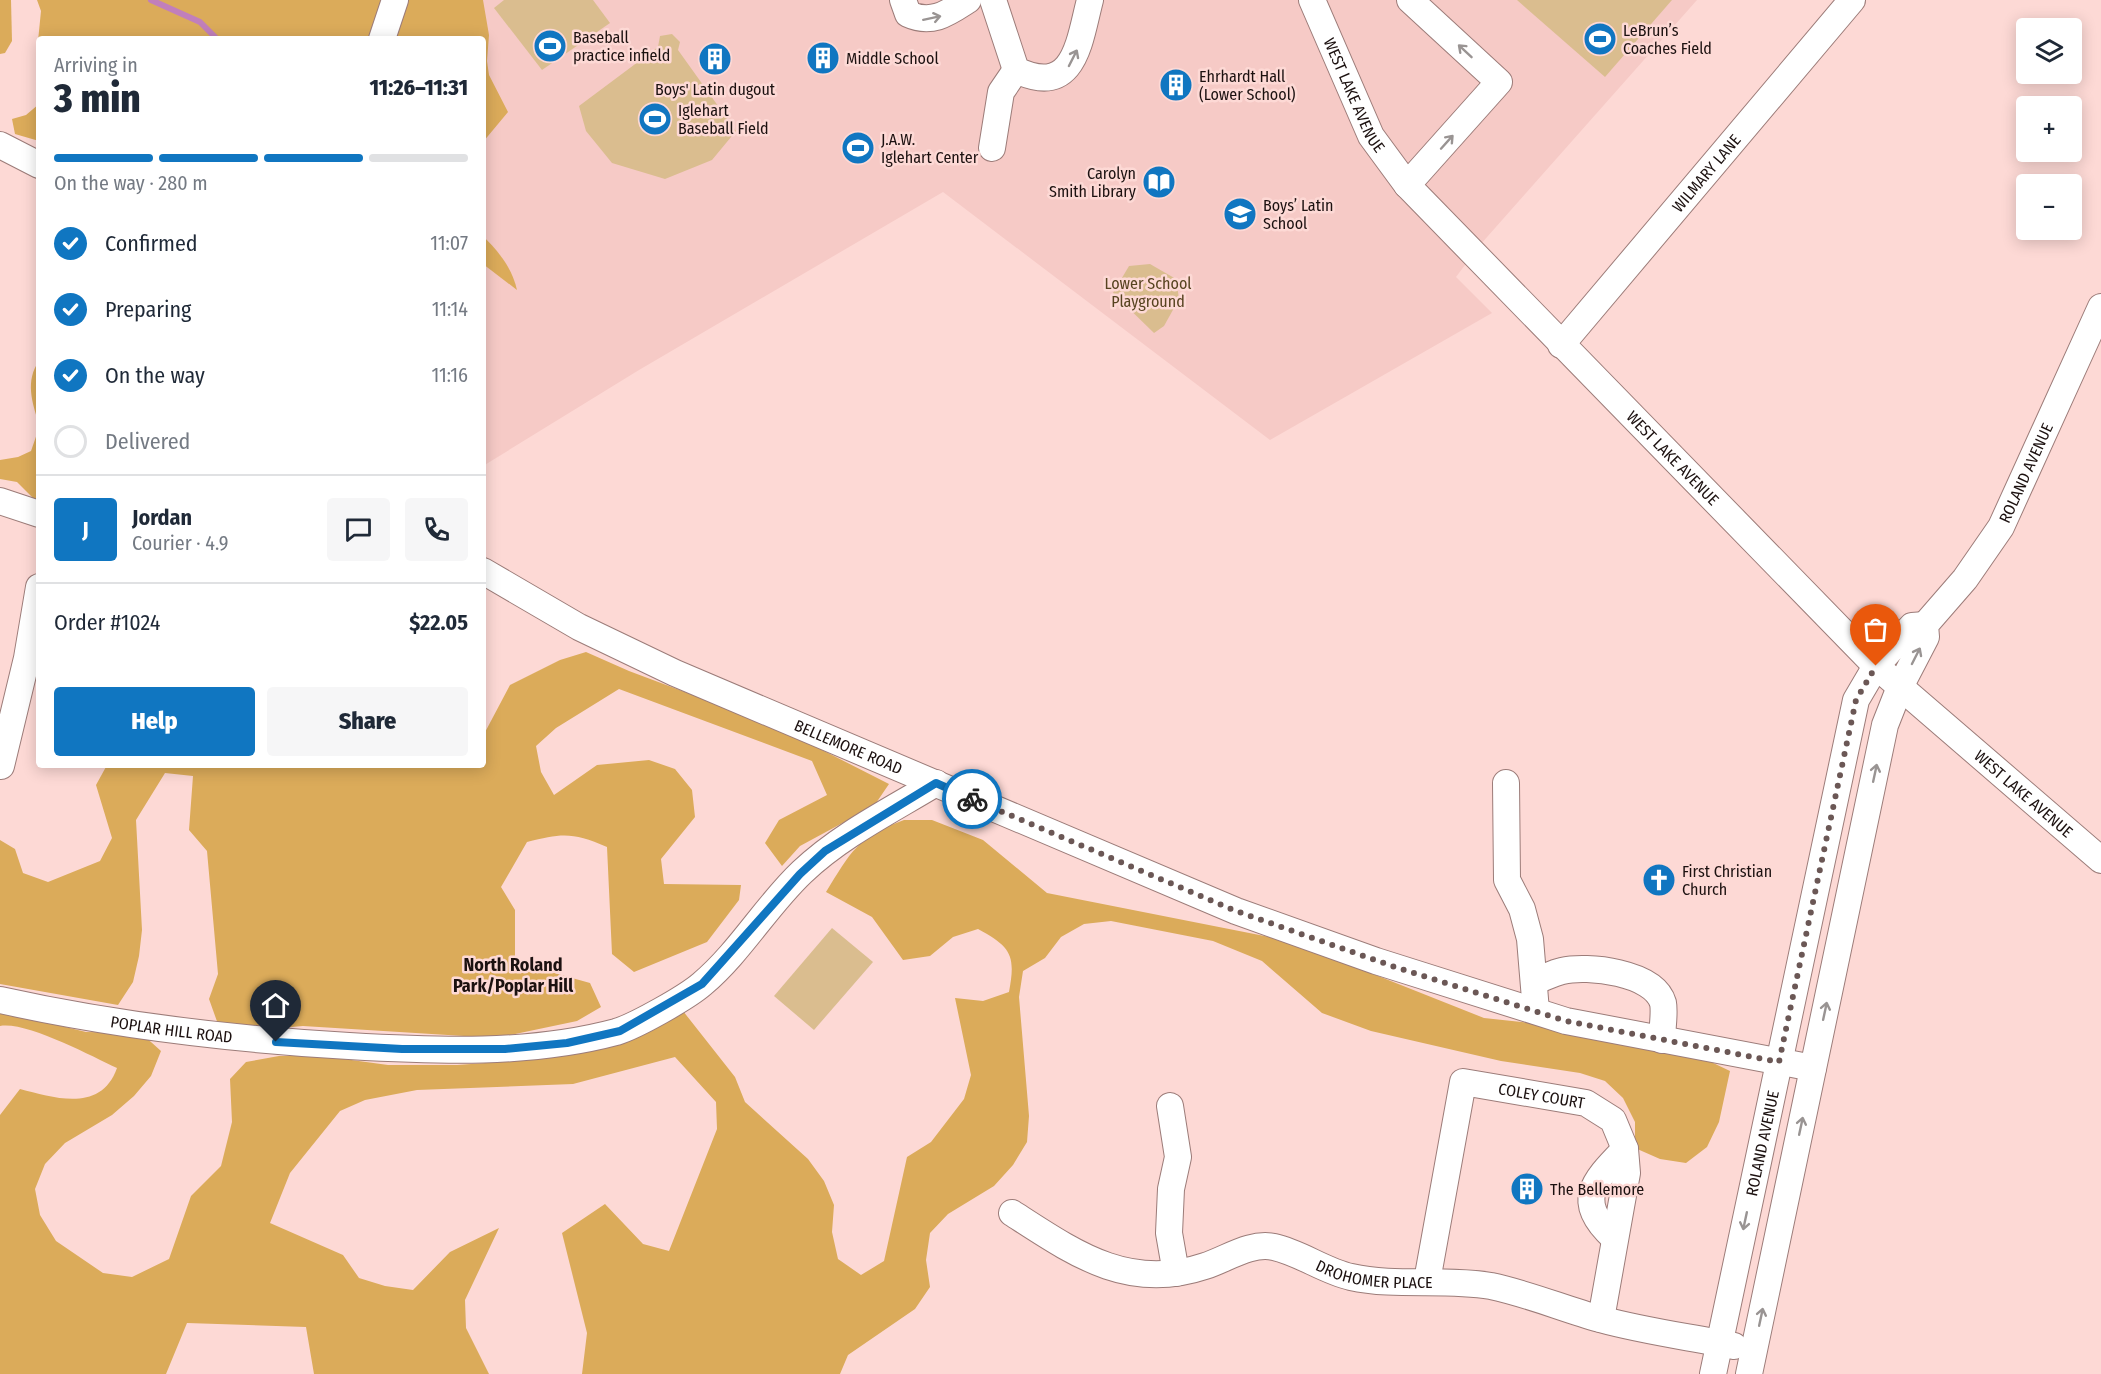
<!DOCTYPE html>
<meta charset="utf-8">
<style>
:root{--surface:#fff;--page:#f6f6f7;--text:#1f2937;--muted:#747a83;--line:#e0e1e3;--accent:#1076c1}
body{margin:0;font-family:"Fira Sans Condensed",sans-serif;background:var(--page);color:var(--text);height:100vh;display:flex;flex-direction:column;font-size:22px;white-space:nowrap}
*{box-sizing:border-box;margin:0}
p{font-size:20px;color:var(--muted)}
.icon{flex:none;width:33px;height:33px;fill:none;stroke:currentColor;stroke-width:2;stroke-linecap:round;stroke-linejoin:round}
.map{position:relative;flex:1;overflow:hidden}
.sheet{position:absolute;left:36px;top:36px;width:450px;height:732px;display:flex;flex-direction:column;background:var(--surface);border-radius:6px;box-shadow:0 3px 15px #0003}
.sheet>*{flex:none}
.controls{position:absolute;left:2016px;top:18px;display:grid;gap:12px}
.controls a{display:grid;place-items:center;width:66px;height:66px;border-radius:6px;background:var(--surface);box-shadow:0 3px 15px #0003;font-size:30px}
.pin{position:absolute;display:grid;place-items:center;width:51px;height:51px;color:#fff;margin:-62px -26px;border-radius:50% 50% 50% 0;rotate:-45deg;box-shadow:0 0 6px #0007}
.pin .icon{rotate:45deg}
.courier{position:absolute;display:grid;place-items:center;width:60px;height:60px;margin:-30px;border:4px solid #1076c1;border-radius:50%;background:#fff;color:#222;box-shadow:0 2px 8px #0007}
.headline em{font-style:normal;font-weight:800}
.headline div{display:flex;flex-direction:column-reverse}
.headline{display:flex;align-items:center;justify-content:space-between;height:102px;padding:0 18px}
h1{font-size:39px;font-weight:800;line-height:45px}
.bar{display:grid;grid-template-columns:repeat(4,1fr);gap:9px 6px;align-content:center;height:72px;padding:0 18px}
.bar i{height:8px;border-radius:4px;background:var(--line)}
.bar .current{background:var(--accent)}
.bar p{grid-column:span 4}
.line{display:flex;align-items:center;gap:15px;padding:0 18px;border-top:2px solid var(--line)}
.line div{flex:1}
.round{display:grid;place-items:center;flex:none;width:63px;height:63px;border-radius:6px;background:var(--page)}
ol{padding:0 18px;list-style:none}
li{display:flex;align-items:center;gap:18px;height:66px}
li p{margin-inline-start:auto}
li .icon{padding:6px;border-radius:50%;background:var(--accent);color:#fff;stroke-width:4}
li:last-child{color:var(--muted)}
li i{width:33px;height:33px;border:3px solid var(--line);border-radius:50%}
.button{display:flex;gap:12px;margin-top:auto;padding:12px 18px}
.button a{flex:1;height:69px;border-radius:6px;background:var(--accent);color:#fff;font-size:24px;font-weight:800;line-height:69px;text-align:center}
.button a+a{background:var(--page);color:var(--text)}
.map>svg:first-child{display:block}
</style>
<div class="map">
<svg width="2101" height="1374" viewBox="0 0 2101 1374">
<rect width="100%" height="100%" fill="#fdd9d5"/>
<path fill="#f6cac6" d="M82 0H1697L1480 245 1456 277 1492 313 1270 440 943 192 639 370 483 466V39Z"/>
<g fill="#dabd8f">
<path d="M504 0H593L610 23 542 70 494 8Z"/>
<path d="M1517 0H1672L1605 77Z"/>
<path d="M672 34 680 42 678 50 736 131 712 160 665 179 612 163 586 131 579 106 658 47 660 36Z"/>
<path d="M1150 264 1176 279 1179 299 1164 326 1154 333 1113 293 1129 266Z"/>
<path d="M832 928 873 962 814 1030 774 996Z"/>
</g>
<g fill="#dbab5a">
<path d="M0 0H11L12 41 5 53 0 54Z"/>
<path d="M37 0H483L489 35 487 61 489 75 508 112 483 142V39H39V53L37 51 41 11Z"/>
<path d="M39 104V141L15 134 12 119 26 115Z"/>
<path d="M483 236C499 252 512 268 517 290L483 264Z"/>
<path d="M39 361V424C32 402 25 381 39 361Z"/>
<path d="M39 428V504L17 482 0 479V460L18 457 31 451Z"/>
<path d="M586 652 629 671 773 725 889 784 874 806 800 846 782 866 765 843 779 820 827 795 812 761 619 689 556 728 536 746 541 772 554 795 597 765 649 760 675 769 692 790 695 817 661 859 664 884 741 885 739 900 707 942 634 972 612 954 607 847C573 832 562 833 527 842L501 887 515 910V962L590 983 601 1007 577 1021 496 1038 303 1026 246 1031 219 1027 209 999 218 974 207 851 189 830 193 776 165 773 136 820 142 930 139 956 133 982 118 1005 0 984V840L15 849 23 873 48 882 100 861 112 838 96 785 107 765H483V736L510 685 560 660Z"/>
<path d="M904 820H932L983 840 1047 893 1290 941 1484 1018 1530 1023 1709 1061 1730 1071 1719 1122 1707 1147 1686 1163 1660 1159 1635 1148V1122L1623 1098 1605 1081 1580 1073 1501 1061 1371 1031 1322 1013 1262 961 1213 941 1111 921 1084 924 1061 937 1045 958 1023 971 1019 997 1029 1116 1027 1142 1013 1165 994 1186 948 1214 930 1233 926 1260 930 1287 915 1309 848 1355 840 1374H582L587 1333 562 1233 605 1204 643 1244 669 1251 717 1129 716 1102 675 1057 573 1084 417 1090 365 1100 340 1111 290 1173 270 1223 343 1255 359 1278 385 1286 413 1290 450 1252 499 1228 465 1300 466 1328 489 1374H314L306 1327 187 1323 166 1374H0V1115L20 1089C55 1098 101 1113 117 1068 91 1056 26 1021 0 1026V1011L86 1032 141 1033 161 1051 151 1076 134 1096 112 1115 65 1143 45 1164 35 1189 40 1215 56 1241 103 1273 132 1277 169 1259 191 1196 221 1166 232 1122 230 1079 246 1062 279 1056H322L388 1065H457L541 1059 615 1043 683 1011 735 1077 745 1102 808 1159 824 1181 834 1205 832 1232 838 1259 861 1275 884 1261 907 1157 931 1142 964 1099 971 1075 955 998 983 1001 1009 992C1016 955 1011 947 978 929L953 937 930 956 903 960 872 917 826 892C851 852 857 837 904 820Z"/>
</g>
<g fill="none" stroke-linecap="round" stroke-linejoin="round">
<path stroke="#c17fbb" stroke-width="6" d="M151 0 200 22 217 39"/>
<g stroke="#9c7c79" stroke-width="28">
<g id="minor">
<path d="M903 0 908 14C932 25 948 13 968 0"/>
<path d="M993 0 1016 70C1075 98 1079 42 1090 0"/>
<path id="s1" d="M1312 0 1371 136 1407 185 1876 666 2101 860"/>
<path d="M382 39 395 0"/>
<path d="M0 145 39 165"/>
<path d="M992 148 1001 92 1016 70"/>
<path d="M1407 185 1499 82 1410 0"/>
<path id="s2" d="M1561 345 1852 0"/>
<path d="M0 501 39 514"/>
<path id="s3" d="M483 571 579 627 675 673 1236 911 1376 961 1566 1021 1813 1068"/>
<path d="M1 766 27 658 39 587"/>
<path d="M1506 783 1507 880 1522 909 1530 939 1536 1011"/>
<path d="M1535 981C1544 978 1553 973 1562 971 1587 965 1654 972 1663 1003 1665 1013 1662 1029 1662 1040"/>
<path id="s4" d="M0 1000C117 1026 229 1039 349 1046 437 1051 530 1055 616 1032 636 1026 687 997 702 984 740 952 766 906 802 872 841 835 890 811 936 783"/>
<path d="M1170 1106 1178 1157 1171 1189 1169 1233 1176 1273"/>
<path id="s5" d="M1012 1213C1074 1253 1128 1292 1205 1266 1227 1259 1250 1242 1274 1247 1301 1253 1324 1271 1351 1277 1396 1287 1445 1278 1491 1286 1529 1294 1564 1309 1600 1319 1643 1331 1690 1337 1734 1346"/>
<path d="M1614 1238C1573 1201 1594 1181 1625 1149"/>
<path id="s6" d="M1427 1281 1463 1082 1586 1103 1613 1120 1625 1149 1627 1173 1601 1319"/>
<path id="s7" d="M1713 1374 1856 700 1876 666 1912 626 1925 625"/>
<path id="s8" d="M1749 1374 1885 725 1900 687 1926 637 1925 625 1965 579 2001 527 2101 307"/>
</g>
</g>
<use href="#minor" stroke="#fff" stroke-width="26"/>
</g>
<defs><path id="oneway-shaft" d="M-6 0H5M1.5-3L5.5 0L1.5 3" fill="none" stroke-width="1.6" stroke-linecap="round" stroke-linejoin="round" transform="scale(1.5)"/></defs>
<g stroke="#999493">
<use href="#oneway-shaft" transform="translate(932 18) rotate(-12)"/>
<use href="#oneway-shaft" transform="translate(1465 51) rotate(-137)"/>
<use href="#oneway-shaft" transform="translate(1073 58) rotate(-63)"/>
<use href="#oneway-shaft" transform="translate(1447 142) rotate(-48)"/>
<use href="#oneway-shaft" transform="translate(1916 656) rotate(-63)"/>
<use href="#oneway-shaft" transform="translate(1875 773) rotate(-78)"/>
<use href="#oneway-shaft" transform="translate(1825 1011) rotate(-78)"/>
<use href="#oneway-shaft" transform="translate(1801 1126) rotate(-78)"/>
<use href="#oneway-shaft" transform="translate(1745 1221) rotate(102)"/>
<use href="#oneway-shaft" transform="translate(1761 1317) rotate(-78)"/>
</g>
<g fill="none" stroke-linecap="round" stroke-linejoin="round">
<path stroke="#6b5755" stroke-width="6" stroke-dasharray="0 10.8" d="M972 799 1236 911 1395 967 1566 1021 1779 1062 1856 700 1876 666"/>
<path stroke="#1076c1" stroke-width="8" d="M276 1042 402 1049H505L567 1043 620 1031 702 984 800 874 825 851 936 783 972 799"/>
</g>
<defs>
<g id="stadium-disc" transform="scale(1.725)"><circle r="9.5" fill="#1076c1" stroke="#fdd9d5"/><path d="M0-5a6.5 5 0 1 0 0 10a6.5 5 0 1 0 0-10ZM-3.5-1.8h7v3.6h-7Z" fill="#fff"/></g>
<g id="building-disc" transform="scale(1.725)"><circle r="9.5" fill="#1076c1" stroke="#fdd9d5"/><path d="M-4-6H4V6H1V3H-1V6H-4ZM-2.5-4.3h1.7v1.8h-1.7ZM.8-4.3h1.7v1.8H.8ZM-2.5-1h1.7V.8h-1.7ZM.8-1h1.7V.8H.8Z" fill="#fff"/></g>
<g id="library-disc" transform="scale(1.725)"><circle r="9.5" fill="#1076c1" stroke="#fdd9d5"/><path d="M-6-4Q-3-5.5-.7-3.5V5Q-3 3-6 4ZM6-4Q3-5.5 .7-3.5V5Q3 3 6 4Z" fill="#fff"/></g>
<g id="school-disc" transform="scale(1.725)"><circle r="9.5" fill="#1076c1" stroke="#fdd9d5"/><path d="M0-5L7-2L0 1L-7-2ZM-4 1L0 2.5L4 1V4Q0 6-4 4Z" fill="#fff"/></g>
<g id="church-disc" transform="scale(1.725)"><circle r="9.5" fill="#1076c1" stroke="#fdd9d5"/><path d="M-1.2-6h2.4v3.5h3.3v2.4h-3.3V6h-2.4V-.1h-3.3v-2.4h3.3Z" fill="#fff"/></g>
</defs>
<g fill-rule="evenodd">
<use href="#stadium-disc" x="1600" y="39"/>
<use href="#stadium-disc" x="550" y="46"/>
<use href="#building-disc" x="823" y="58"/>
<use href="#building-disc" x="715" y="59"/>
<use href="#building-disc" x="1176" y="85"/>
<use href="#stadium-disc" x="655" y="119"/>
<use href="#stadium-disc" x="858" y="148"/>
<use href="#library-disc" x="1159" y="182"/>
<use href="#school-disc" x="1240" y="214"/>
<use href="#church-disc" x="1659" y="880"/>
<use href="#building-disc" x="1527" y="1189"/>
</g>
<g text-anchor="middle" stroke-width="5" stroke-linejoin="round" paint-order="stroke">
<g font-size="16" fill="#1c1110" stroke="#fdd9d5" text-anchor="start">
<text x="1623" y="36">LeBrun’s<tspan x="1623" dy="18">Coaches Field</tspan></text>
<text x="573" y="43">Baseball<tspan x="573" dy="18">practice infield</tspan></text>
<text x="846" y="64">Middle School</text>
<text x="1199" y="82">Ehrhardt Hall<tspan x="1199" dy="18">(Lower School)</tspan></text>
<text x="715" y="95" text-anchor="middle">Boys' Latin dugout</text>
<text x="678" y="116">Iglehart<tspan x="678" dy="18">Baseball Field</tspan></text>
<text x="881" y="145">J.A.W.<tspan x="881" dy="18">Iglehart Center</tspan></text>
<text x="1136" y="179" text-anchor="end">Carolyn<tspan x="1136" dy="18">Smith Library</tspan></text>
<text x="1263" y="211">Boys’ Latin<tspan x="1263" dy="18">School</tspan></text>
<text x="1682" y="877">First Christian<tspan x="1682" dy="18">Church</tspan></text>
<text x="1550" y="1195">The Bellemore</text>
</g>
<g font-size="16" fill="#1c1110" stroke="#fdd9d5">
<text dy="6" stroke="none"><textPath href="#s1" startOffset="104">WEST LAKE AVENUE</textPath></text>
<text dy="6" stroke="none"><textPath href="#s2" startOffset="225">WILMARY LANE</textPath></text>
<text dy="6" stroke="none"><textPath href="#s1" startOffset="590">WEST LAKE AVENUE</textPath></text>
<text dy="6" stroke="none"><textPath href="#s8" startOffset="956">ROLAND AVENUE</textPath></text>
<text dy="6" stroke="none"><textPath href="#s3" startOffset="406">BELLEMORE ROAD</textPath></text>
<text dy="6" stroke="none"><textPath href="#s1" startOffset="1076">WEST LAKE AVENUE</textPath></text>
<text dy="6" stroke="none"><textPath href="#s4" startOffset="174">POPLAR HILL ROAD</textPath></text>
<text dy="6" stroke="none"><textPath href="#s6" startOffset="282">COLEY COURT</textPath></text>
<text dy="6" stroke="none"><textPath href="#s7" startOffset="236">ROLAND AVENUE</textPath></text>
<text dy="6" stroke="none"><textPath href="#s5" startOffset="387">DROHOMER PLACE</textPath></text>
</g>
<g font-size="16" fill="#574320" stroke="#fdd9d5">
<text x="1148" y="289">Lower School<tspan x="1148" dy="18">Playground</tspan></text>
</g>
<g font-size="18" font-weight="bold" fill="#1c1110" stroke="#fdd9d5">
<text x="513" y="971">North Roland<tspan x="513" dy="21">Park/Poplar Hill</tspan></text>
</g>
</g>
</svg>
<div class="controls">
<a><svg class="icon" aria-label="layers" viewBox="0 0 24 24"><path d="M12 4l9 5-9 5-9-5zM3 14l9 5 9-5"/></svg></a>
<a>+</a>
<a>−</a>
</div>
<div class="pin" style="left:1876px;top:666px;background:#ea580c"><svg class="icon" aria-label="bag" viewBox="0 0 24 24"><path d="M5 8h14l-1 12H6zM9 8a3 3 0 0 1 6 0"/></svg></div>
<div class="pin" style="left:276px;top:1042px;background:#1f2937"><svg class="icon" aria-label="home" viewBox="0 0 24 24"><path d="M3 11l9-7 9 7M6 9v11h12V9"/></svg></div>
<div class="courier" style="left:972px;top:799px"><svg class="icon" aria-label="bike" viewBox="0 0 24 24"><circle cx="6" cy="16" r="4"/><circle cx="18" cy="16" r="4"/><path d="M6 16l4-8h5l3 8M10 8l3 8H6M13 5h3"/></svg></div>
<section class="sheet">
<div class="headline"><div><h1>3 min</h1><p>Arriving in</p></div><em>11:26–11:31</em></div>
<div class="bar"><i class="current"></i><i class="current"></i><i class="current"></i><i></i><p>On the way · 280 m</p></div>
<ol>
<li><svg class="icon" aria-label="check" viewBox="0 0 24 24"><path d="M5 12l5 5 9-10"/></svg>Confirmed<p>11:07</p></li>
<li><svg class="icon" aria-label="check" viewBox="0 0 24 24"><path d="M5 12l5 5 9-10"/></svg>Preparing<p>11:14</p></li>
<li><svg class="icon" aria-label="check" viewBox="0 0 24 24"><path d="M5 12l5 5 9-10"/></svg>On the way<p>11:16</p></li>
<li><i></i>Delivered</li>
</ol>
<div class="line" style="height:108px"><b class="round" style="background:var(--accent);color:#fff">J</b><div><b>Jordan</b><p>Courier · 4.9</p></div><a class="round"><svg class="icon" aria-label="chat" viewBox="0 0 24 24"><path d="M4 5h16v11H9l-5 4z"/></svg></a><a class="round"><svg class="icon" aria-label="phone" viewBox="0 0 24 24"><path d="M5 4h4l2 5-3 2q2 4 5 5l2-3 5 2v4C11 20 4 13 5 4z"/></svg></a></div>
<div class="line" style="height:78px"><div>Order #1024</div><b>$22.05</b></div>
<div class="button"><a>Help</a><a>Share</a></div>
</section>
</div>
